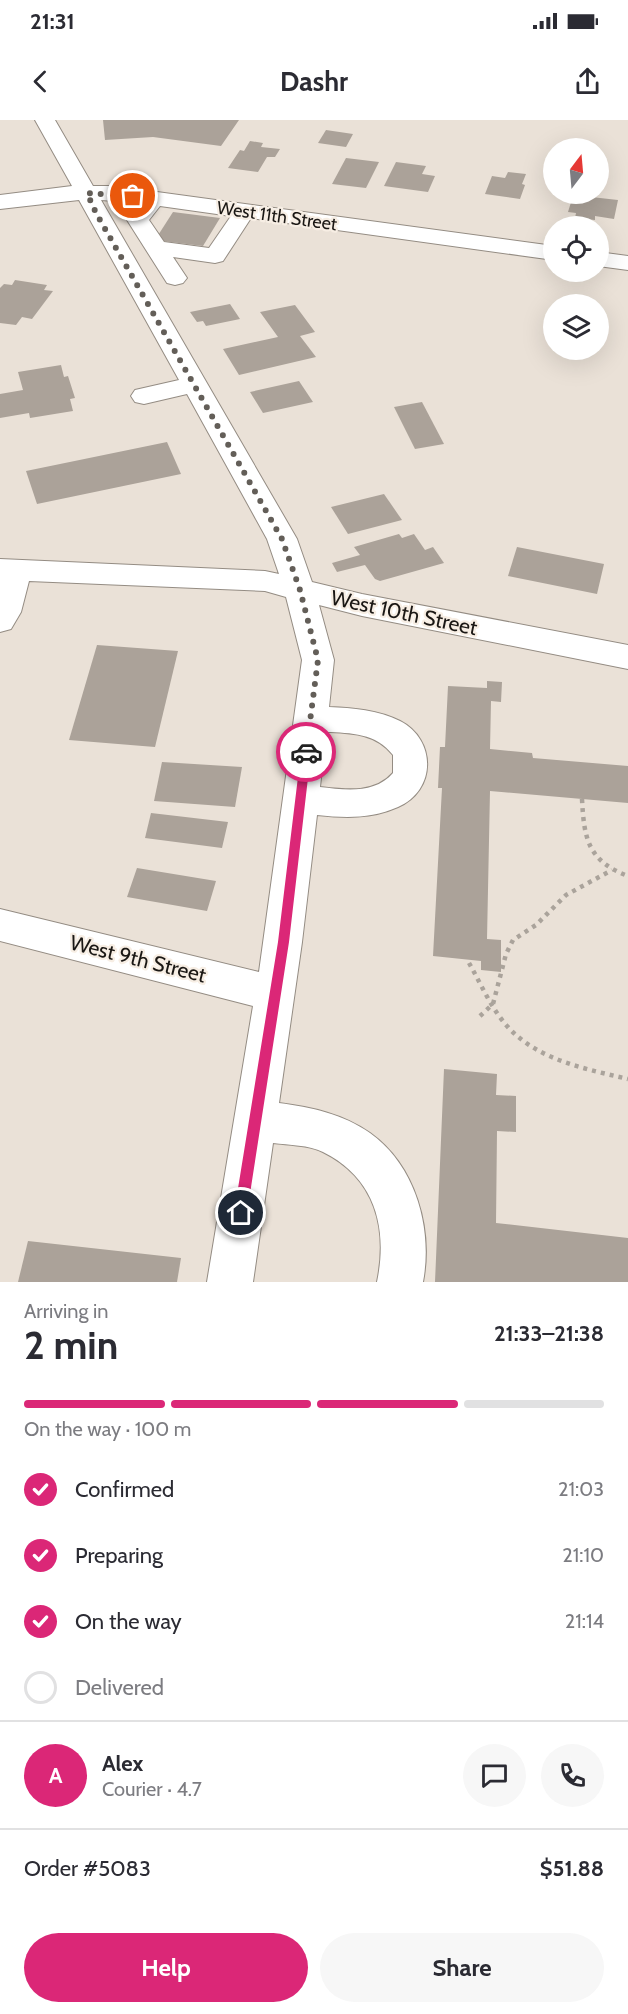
<!DOCTYPE html>
<meta charset="utf-8">
<style>
:root{--surface:#fff;--page:#f7f7f7;--text:#2b2b33;--muted:#7c7c81;--line:#e1e1e2;--accent:#db2777}
body{margin:0;font-family:Cabin,sans-serif;background:var(--page);color:var(--text);height:100vh;display:flex;flex-direction:column;font-size:22px;white-space:nowrap}
*{box-sizing:border-box;margin:0}
p{font-size:20px;color:var(--muted)}
.icon{flex:none;width:33px;height:33px;fill:none;stroke:currentColor;stroke-width:2;stroke-linecap:round;stroke-linejoin:round}
.map{position:relative;height:1162px;overflow:hidden}
.sheet{display:flex;flex-direction:column;background:var(--surface);flex:1}
.sheet>*{flex:none}
.needle{width:39px;rotate:16deg}
.controls{position:absolute;left:543px;top:18px;display:grid;gap:12px}
.controls a{display:grid;place-items:center;width:66px;height:66px;border-radius:50%;background:var(--surface);box-shadow:0 6px 24px #0002;font-size:30px}
.pin{position:absolute;display:grid;place-items:center;width:51px;height:51px;color:#fff;margin:-26px;border:3px solid #fff;border-radius:50%;box-shadow:0 2px 6px #0007}
.courier{position:absolute;display:grid;place-items:center;width:60px;height:60px;margin:-30px;border:4px solid #db2777;border-radius:50%;background:#fff;color:#222;box-shadow:0 2px 8px #0007}
.summary em{font-style:normal;font-weight:700}
.summary div{display:flex;flex-direction:column-reverse}
.summary{display:flex;align-items:center;justify-content:space-between;height:102px;padding:0 24px}
h1{font-size:39px;font-weight:700;line-height:45px}
.bar{display:grid;grid-template-columns:repeat(4,1fr);gap:9px 6px;align-content:center;height:72px;padding:0 24px}
.bar i{height:8px;border-radius:4px;background:var(--line)}
.bar .current{background:var(--accent)}
.bar p{grid-column:span 4}
.line{display:flex;align-items:center;gap:15px;padding:0 24px;border-top:2px solid var(--line)}
.line div{flex:1}
.round{display:grid;place-items:center;flex:none;width:63px;height:63px;border-radius:32px;background:var(--page)}
ol{padding:0 24px;list-style:none}
li{display:flex;align-items:center;gap:18px;height:66px}
li p{margin-inline-start:auto}
li .icon{padding:6px;border-radius:50%;background:var(--accent);color:#fff;stroke-width:4}
li:last-child{color:var(--muted)}
li i{width:33px;height:33px;border:3px solid var(--line);border-radius:50%}
.action{display:flex;gap:12px;margin-top:auto;padding:12px 24px}
.action a{flex:1;height:69px;border-radius:36px;background:var(--accent);color:#fff;font-size:24px;font-weight:700;line-height:69px;text-align:center}
.action a+a{background:var(--page);color:var(--text)}
.status{display:flex;justify-content:space-between;align-items:center;height:42px;padding:0 30px;background:var(--surface);direction:ltr}
.status svg{height:16px;fill:currentColor}
header{display:flex;justify-content:space-between;align-items:center;height:78px;padding:0 24px;background:var(--surface);font-size:27px;font-weight:700}
.map>svg:first-child{display:block}
</style>
<div class="status"><b>21:31</b><svg viewBox="0 0 49 12"><path d="M0 12V9h3v3zM5 12V6h3v6zM10 12V3h3v9zM15 12V0h3v12zM26 1h20v11H26zM47 4h2v5h-2z"/></svg></div>
<header><svg class="icon" aria-label="back" viewBox="0 0 24 24"><path d="M15 5l-7 7 7 7"/></svg>Dashr<svg class="icon" aria-label="share" viewBox="0 0 24 24"><path d="M12 15V3M7 8l5-5 5 5M5 13v7h14v-7"/></svg></header>
<div class="map">
<svg width="628" height="1162" viewBox="0 0 628 1162">
<rect width="100%" height="100%" fill="#eae1d7"/>
<g fill="#aba299">
<path d="M103 0H239L221 26 153 17 105 20Z"/>
<path d="M326 10 353 14 346 27 318 23Z"/>
<path d="M250 21 263 23 261 27 280 29 275 37H267L258 52 228 48 240 30 244 31Z"/>
<path d="M346 38 379 42 366 68 332 64Z"/>
<path d="M396 42 426 46 422 54 435 56 428 72 384 66Z"/>
<path d="M508 52 526 54 522 64 525 65 520 79 485 74 492 56 505 58Z"/>
<path d="M582 76 618 80 614 99 595 96V100L575 98 576 93 568 92 572 79 581 80Z"/>
<path d="M173 92 220 98 203 126 155 120Z"/>
<path d="M15 160 47 165 44 170 53 171 32 199 22 197 16 205 0 203V168L4 164 12 165Z"/>
<path d="M230 184 240 199 206 206 203 201 197 202 190 192Z"/>
<path d="M295 185 315 212 300 216 316 237 239 255 223 229 278 217 260 192Z"/>
<path d="M61 245 64 257 68 256 75 278 70 279 73 291 30 298 29 293 0 298V274L23 270 18 252Z"/>
<path d="M299 261 313 282 263 293 250 272Z"/>
<path d="M422 282 444 324 415 329 394 287Z"/>
<path d="M167 322 181 354 37 384 26 351Z"/>
<path d="M384 374 402 400 348 414 331 387Z"/>
<path d="M399 414 402 418 414 414 425 430 433 427 444 443 380 461 375 459 365 445 337 452 332 443 360 435 354 427Z"/>
<path d="M517 427 604 444 597 474 508 456Z"/>
<path d="M97 525 178 531 155 627 69 620Z"/>
<path d="M487 561 502 562 501 582 491 581 490 629 532 633 533 638 628 646V683L490 671 487 819 501 820V852L481 850V841L433 836 442 668H438L440 627H445L448 566 487 568Z"/>
<path d="M162 642 242 647 235 687 154 681Z"/>
<path d="M151 693 228 702 222 728 145 718Z"/>
<path d="M137 748 216 761 207 791 127 777Z"/>
<path d="M444 949 497 954 496 975 516 976V1012L497 1011 496 1103 628 1118V1162H435Z"/>
<path d="M28 1121 181 1138 177 1162H18Z"/>
</g>
<g fill="none" stroke-linecap="round" stroke-linejoin="round">
<g stroke="#948c83" stroke-width="2">
<g id="minor">
<path d="M35 0H55L93 66H113L554 126V140L251 98 223 141 215 143 173 137 187 158 183 163 175 165 167 163 127 100 140 83 101 80 297 419 312 462 362 474 628 525V549L362 496 319 485 334 540 329 587C353 588 378 590 400 601 437 620 436 671 398 687 371 699 345 698 317 695L302 822 279 983C311 987 343 994 370 1013 416 1046 433 1109 423 1162H377C388 1109 376 1058 323 1032 309 1025 289 1025 273 1023L253 1162H207L253 886 0 821V789L259 852 302 540 286 477 265 471 29 461 21 492 11 509 0 512V439L265 451 279 454 267 419 187 274 144 284 135 282 131 276 135 270 179 260 79 80 0 89V75L72 66ZM160 86 231 96 209 128 164 122 149 100ZM326 612C351 613 376 613 393 635V653C375 674 346 670 320 667Z"/>
<path d="M598 132 628 136V150L598 146Z"/>
</g>
</g>
<g stroke="#aaa39b" stroke-width="4.5" stroke-dasharray="4 5" stroke-linecap="butt">
<path d="M582 679C584 719 588 741 628 756"/>
<path d="M469 843C481 864 491 888 507 906 537 940 586 949 628 959"/>
<path d="M480 896 493 884 506 834 513 820 536 805 566 775 612 750"/>
</g>
<use href="#minor" fill="#fff" fill-rule="evenodd"/>
</g>
<path fill="#db2777" d="M306 628 311 632 289 822 247 1093 245 1097 241 1099 236 1097 234 1093 278 822 301 632Z"/>
<g fill="none" stroke-linecap="round" stroke-linejoin="round">
<path stroke="#635e58" stroke-width="6" stroke-dasharray="0 10.8" d="M133 76 87 73 96 93 282 419 300 470 318 540 306 632"/>
</g>
<g text-anchor="middle" stroke-width="4.5" stroke-linejoin="round" paint-order="stroke">
<g font-size="18" fill="#1a1714" stroke="#f7eee4">
<text transform="translate(277 96) rotate(8)" y="6">West 11th Street</text>
</g>
<g font-size="21" fill="#1a1714" stroke="#f7eee4">
<text transform="translate(404 493) rotate(12)" y="7">West 10th Street</text>
<text transform="translate(138 839) rotate(14)" y="7">West 9th Street</text>
</g>
</g>
</svg>
<div class="controls">
<a><svg class="needle" viewBox="-14 -14 28 28"><path d="M0-13l5 13h-10z" fill="#e53935"/><path d="M0 13l5-13h-10z" fill="#7c7c81"/></svg></a>
<a><svg class="icon" aria-label="locate" viewBox="0 0 24 24"><circle cx="12" cy="12" r="6"/><path d="M12 2v4M12 18v4M2 12h4M18 12h4"/></svg></a>
<a><svg class="icon" aria-label="layers" viewBox="0 0 24 24"><path d="M12 4l9 5-9 5-9-5zM3 14l9 5 9-5"/></svg></a>
</div>
<div class="pin" style="left:133px;top:76px;background:#ea580c"><svg class="icon" aria-label="bag" viewBox="0 0 24 24"><path d="M5 8h14l-1 12H6zM9 8a3 3 0 0 1 6 0"/></svg></div>
<div class="pin" style="left:241px;top:1093px;background:#1f2937"><svg class="icon" aria-label="home" viewBox="0 0 24 24"><path d="M3 11l9-7 9 7M6 9v11h12V9"/></svg></div>
<div class="courier" style="left:306px;top:632px"><svg class="icon" aria-label="car" viewBox="0 0 24 24"><path d="M5 17H2v-5l4-1 3-4h7l3 4 3 1v5h-3M9 17h6M6 11h13"/><circle cx="7" cy="17" r="2"/><circle cx="17" cy="17" r="2"/></svg></div>
</div>
<section class="sheet">
<div class="summary"><div><h1>2 min</h1><p>Arriving in</p></div><em>21:33–21:38</em></div>
<div class="bar"><i class="current"></i><i class="current"></i><i class="current"></i><i></i><p>On the way · 100 m</p></div>
<ol>
<li><svg class="icon" aria-label="check" viewBox="0 0 24 24"><path d="M5 12l5 5 9-10"/></svg>Confirmed<p>21:03</p></li>
<li><svg class="icon" aria-label="check" viewBox="0 0 24 24"><path d="M5 12l5 5 9-10"/></svg>Preparing<p>21:10</p></li>
<li><svg class="icon" aria-label="check" viewBox="0 0 24 24"><path d="M5 12l5 5 9-10"/></svg>On the way<p>21:14</p></li>
<li><i></i>Delivered</li>
</ol>
<div class="line" style="height:108px"><b class="round" style="background:var(--accent);color:#fff">A</b><div><b>Alex</b><p>Courier · 4.7</p></div><a class="round"><svg class="icon" aria-label="chat" viewBox="0 0 24 24"><path d="M4 5h16v11H9l-5 4z"/></svg></a><a class="round"><svg class="icon" aria-label="phone" viewBox="0 0 24 24"><path d="M5 4h4l2 5-3 2q2 4 5 5l2-3 5 2v4C11 20 4 13 5 4z"/></svg></a></div>
<div class="line" style="height:78px"><div>Order #5083</div><b>$51.88</b></div>
<div class="action"><a>Help</a><a>Share</a></div>
</section>
